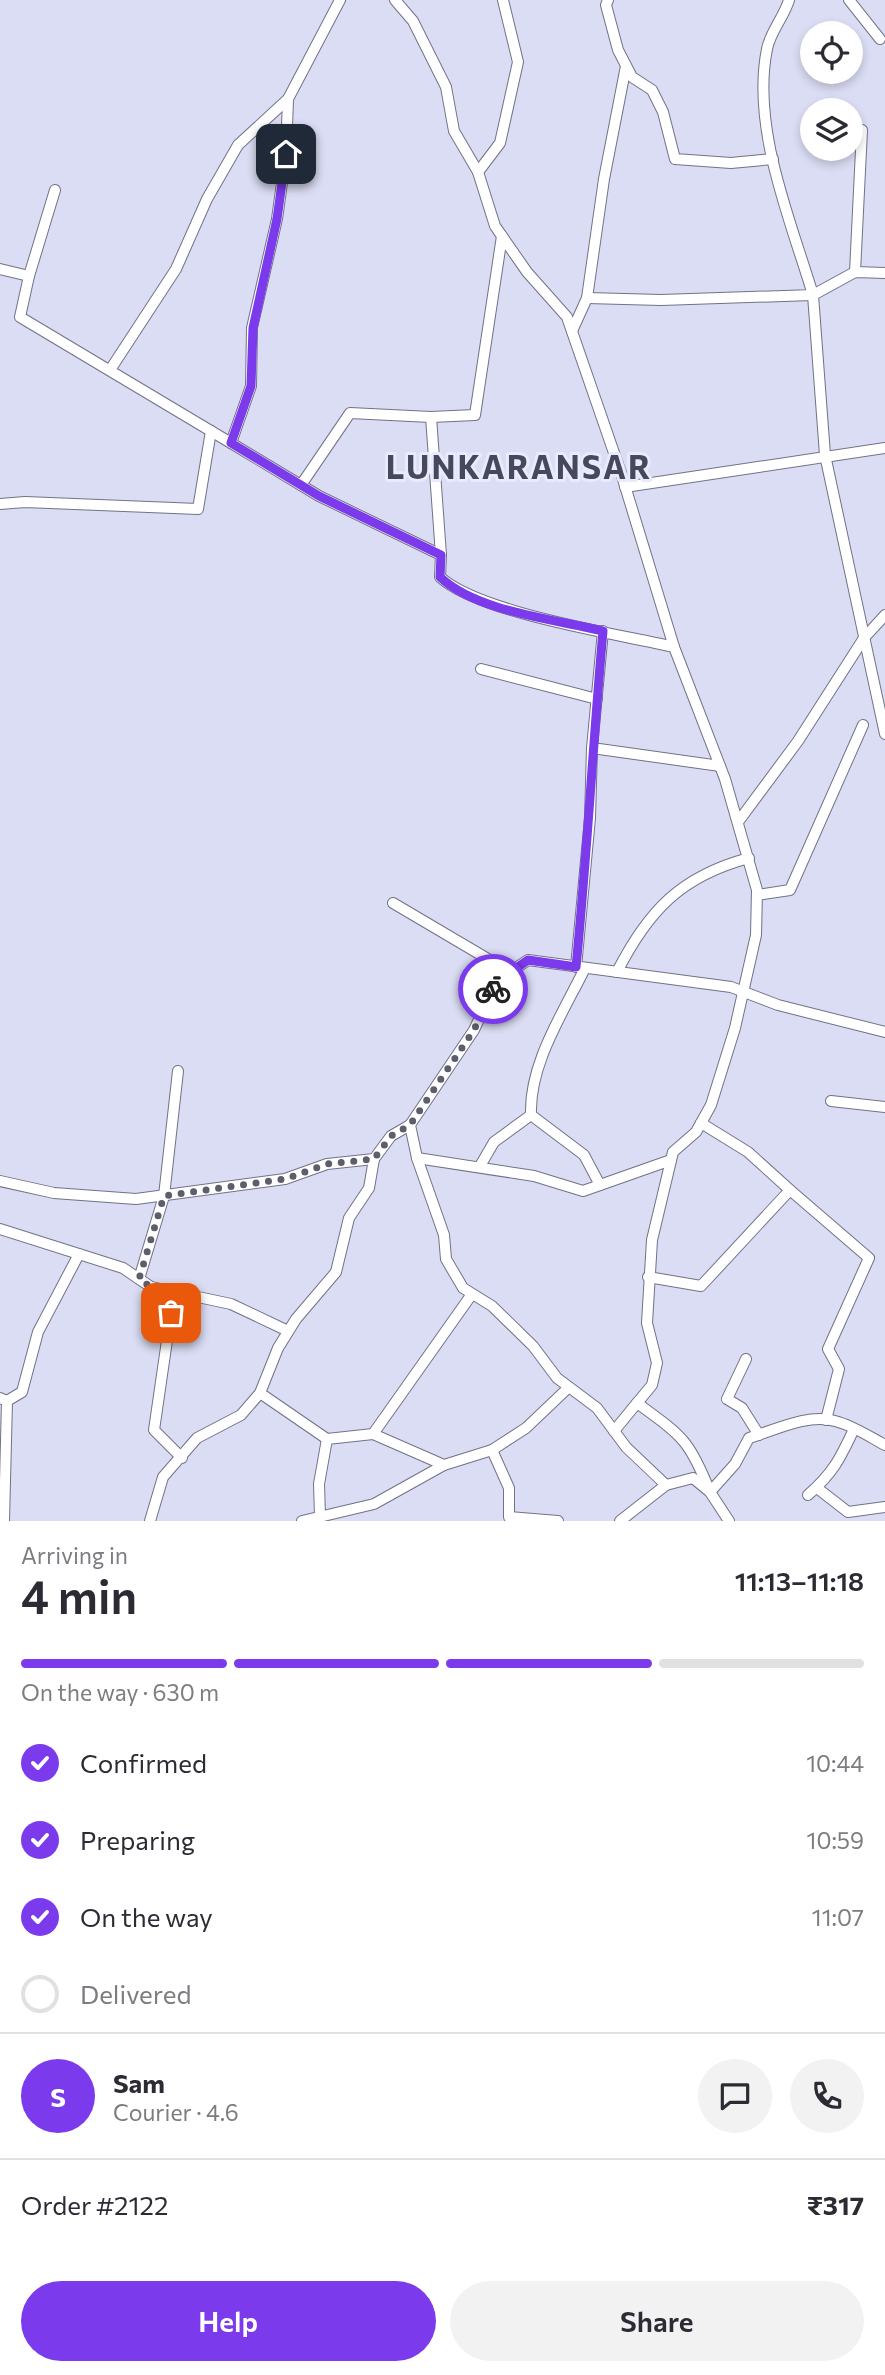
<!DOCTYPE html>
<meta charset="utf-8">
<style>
:root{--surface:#fff;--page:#f2f2f3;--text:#2b2b33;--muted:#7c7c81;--line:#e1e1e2;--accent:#7c3aed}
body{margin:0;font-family:Commissioner,sans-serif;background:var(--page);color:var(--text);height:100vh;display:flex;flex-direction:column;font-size:26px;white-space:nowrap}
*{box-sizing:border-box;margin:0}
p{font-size:23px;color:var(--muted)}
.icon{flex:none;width:38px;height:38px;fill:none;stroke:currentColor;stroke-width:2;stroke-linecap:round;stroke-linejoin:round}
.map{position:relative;height:1521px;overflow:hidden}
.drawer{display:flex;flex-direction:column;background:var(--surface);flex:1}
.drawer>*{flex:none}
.controls{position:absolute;left:800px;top:21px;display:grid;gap:14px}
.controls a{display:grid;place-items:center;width:63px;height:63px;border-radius:50%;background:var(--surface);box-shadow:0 4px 10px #0003;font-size:35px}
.pin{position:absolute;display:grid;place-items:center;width:60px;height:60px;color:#fff;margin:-30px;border-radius:14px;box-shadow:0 4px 10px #0006}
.courier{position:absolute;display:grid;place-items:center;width:70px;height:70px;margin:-35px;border:5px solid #7c3aed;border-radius:50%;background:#fff;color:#222;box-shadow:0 2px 9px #0007}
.overview em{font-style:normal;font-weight:600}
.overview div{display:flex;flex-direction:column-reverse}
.overview{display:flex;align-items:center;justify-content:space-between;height:119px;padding:0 21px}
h1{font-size:46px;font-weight:600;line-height:52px}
.bar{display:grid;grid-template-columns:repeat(4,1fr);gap:10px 7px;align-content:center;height:84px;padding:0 21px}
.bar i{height:9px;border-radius:5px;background:var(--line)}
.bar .current{background:var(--accent)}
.bar p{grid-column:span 4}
.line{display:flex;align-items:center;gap:18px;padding:0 21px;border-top:2px solid var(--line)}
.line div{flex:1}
.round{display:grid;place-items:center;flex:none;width:74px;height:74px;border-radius:37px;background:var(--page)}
ol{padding:0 21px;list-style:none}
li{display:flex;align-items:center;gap:21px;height:77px}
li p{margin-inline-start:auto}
li .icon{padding:7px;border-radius:50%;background:var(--accent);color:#fff;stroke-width:4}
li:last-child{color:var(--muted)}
li i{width:38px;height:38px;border:4px solid var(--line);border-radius:50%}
.cta{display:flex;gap:14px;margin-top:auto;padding:14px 21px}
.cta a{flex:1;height:80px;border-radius:42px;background:var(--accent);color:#fff;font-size:28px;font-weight:600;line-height:80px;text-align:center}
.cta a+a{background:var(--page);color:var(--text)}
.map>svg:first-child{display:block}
</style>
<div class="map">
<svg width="885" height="1521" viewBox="0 0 885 1521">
<rect width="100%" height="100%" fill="#dbddf4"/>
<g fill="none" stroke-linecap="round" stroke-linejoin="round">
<g stroke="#717287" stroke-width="12">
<g id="minor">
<path d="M340 0 288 99 286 154 277 219 252 328 251 386 231 443 319 496 441 555 440 577C479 613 618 634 674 647"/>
<path d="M395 0 413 21 446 87 454 131 478 172 495 226 527 272 567 317 622 476 674 647 725 779 757 890 756 935 735 1028 711 1105 696 1132 673 1152 652 1240 647 1323 657 1363 652 1385 637 1403C682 1436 689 1439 710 1492L735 1464 749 1438C775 1430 808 1413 835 1421 852 1425 870 1437 885 1445"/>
<path d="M608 0 606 5 618 50 632 77 652 90 663 112 675 159 731 163 773 159"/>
<path d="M849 0 880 39"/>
<path d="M478 172 500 143 518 62 503 0"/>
<path d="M0 269 29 276 20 317 231 443"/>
<path d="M855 272 862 130"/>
<path d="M885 273 855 272 813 295 825 455 885 734"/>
<path d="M29 276 55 190"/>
<path d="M587 298 661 300 813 295C791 221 751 128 767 49 770 32 784 17 789 0"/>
<path d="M572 331 587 298 604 179 626 66"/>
<path d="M110 370 176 269 207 199 238 145 288 99"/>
<path d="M431 417 441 555"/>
<path d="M301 485 350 413 431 417 475 415 502 236"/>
<path d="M625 487 885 448"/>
<path d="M0 504 25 502 198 509 211 431"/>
<path d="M603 631 592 748 720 766"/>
<path d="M481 669 597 699"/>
<path d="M738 822 798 741 864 638 885 615"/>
<path d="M757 895 790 890 863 725"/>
<path d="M393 903 510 972"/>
<path d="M576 967 590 818 592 748"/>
<path d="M617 972C648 911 681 876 749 858"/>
<path d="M831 1101 885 1107"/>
<path d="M531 1115C529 1064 563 1013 585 968"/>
<path d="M701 1123 748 1152 790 1190"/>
<path d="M417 1158 534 1176 583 1191 671 1160"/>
<path d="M480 1166 494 1142 531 1115 584 1155 600 1185"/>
<path d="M0 1181 54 1193 136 1199 285 1179 327 1164 374 1159 391 1136 410 1125"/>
<path d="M0 1229 123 1268 151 1287 171 1313 154 1430 182 1458"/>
<path d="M648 1277 701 1286 790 1190 869 1258 828 1349 839 1369 826 1420"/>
<path d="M139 1279 164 1196 178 1071"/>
<path d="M151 1287 231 1304 288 1331"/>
<path d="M472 1294 373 1434 444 1465 492 1450 526 1428 568 1388"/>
<path d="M746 1359 727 1399 742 1408 759 1435"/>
<path d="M260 1393 327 1439"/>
<path d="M0 1398 7 1401 4 1521"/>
<path d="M7 1401 22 1392 38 1332 79 1254"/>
<path d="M614 1431 637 1403"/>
<path d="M492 1450 509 1488V1517L558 1521"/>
<path d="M817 1488 848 1512 885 1507"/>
<path d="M808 1495C833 1473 840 1459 854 1429"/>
<path d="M320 1516 319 1484 327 1439 373 1434"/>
<path d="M150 1521 163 1477 197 1438 241 1415 260 1393 278 1348 296 1319 336 1272 349 1218 369 1188 374 1159"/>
<path d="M302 1521 374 1504 444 1465"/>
<path d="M620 1521 666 1485"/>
<path d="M729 1521 710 1492 693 1478 666 1485 626 1447 597 1408 557 1378 533 1346 492 1306 463 1288 446 1259 444 1235 417 1158 410 1125 474 1030 497 981 528 960 731 987 778 1005 885 1032"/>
</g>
</g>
<use href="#minor" stroke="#fff" stroke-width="10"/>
</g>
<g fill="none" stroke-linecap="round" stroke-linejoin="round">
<path stroke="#5c5e6b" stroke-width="7" stroke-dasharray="0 12.6" d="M171 1313 151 1287 139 1279 164 1196 285 1179 327 1164 374 1159 391 1136 410 1125 474 1030 493 989"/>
<path stroke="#7c3aed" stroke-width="9" d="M286 154 277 219 253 328 251 386 231 443 319 496 441 555 440 577C477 612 554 619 603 631 593 743 587 855 576 967L528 960 498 981 493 989"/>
</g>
<g text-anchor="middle" stroke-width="6" stroke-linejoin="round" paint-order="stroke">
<g font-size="32" font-weight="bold" letter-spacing="2" fill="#47485b" stroke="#e8eafd">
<text x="519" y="479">LUNKARANSAR</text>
</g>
</g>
</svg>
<div class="controls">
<a><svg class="icon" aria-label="locate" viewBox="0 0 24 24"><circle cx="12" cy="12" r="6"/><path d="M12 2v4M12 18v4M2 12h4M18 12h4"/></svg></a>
<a><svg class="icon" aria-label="layers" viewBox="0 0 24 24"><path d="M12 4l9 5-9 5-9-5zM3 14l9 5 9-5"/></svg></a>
</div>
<div class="pin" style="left:171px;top:1313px;background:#ea580c"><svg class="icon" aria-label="bag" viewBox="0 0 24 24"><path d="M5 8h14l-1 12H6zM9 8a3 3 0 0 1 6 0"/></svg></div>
<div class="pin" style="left:286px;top:154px;background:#1f2937"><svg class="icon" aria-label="home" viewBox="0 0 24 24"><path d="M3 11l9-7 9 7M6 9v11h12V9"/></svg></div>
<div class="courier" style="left:493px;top:989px"><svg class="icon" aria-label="bike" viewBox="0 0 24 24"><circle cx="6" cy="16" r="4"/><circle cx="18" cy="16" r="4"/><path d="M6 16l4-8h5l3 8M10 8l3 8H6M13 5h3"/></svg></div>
</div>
<section class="drawer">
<div class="overview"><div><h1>4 min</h1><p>Arriving in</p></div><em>11:13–11:18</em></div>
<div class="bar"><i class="current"></i><i class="current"></i><i class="current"></i><i></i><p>On the way · 630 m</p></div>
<ol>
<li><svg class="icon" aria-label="check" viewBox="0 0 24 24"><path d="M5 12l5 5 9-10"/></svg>Confirmed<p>10:44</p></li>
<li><svg class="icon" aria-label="check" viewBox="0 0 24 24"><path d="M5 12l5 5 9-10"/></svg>Preparing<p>10:59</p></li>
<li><svg class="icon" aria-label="check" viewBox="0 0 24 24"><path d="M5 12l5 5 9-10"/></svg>On the way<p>11:07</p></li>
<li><i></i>Delivered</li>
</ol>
<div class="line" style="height:126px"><b class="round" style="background:var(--accent);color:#fff">S</b><div><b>Sam</b><p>Courier · 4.6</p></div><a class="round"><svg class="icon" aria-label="chat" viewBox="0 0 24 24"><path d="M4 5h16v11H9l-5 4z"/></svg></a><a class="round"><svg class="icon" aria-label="phone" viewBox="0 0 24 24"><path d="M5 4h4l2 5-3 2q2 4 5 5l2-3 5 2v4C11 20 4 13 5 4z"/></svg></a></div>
<div class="line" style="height:91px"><div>Order #2122</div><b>₹317</b></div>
<div class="cta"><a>Help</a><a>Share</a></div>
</section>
